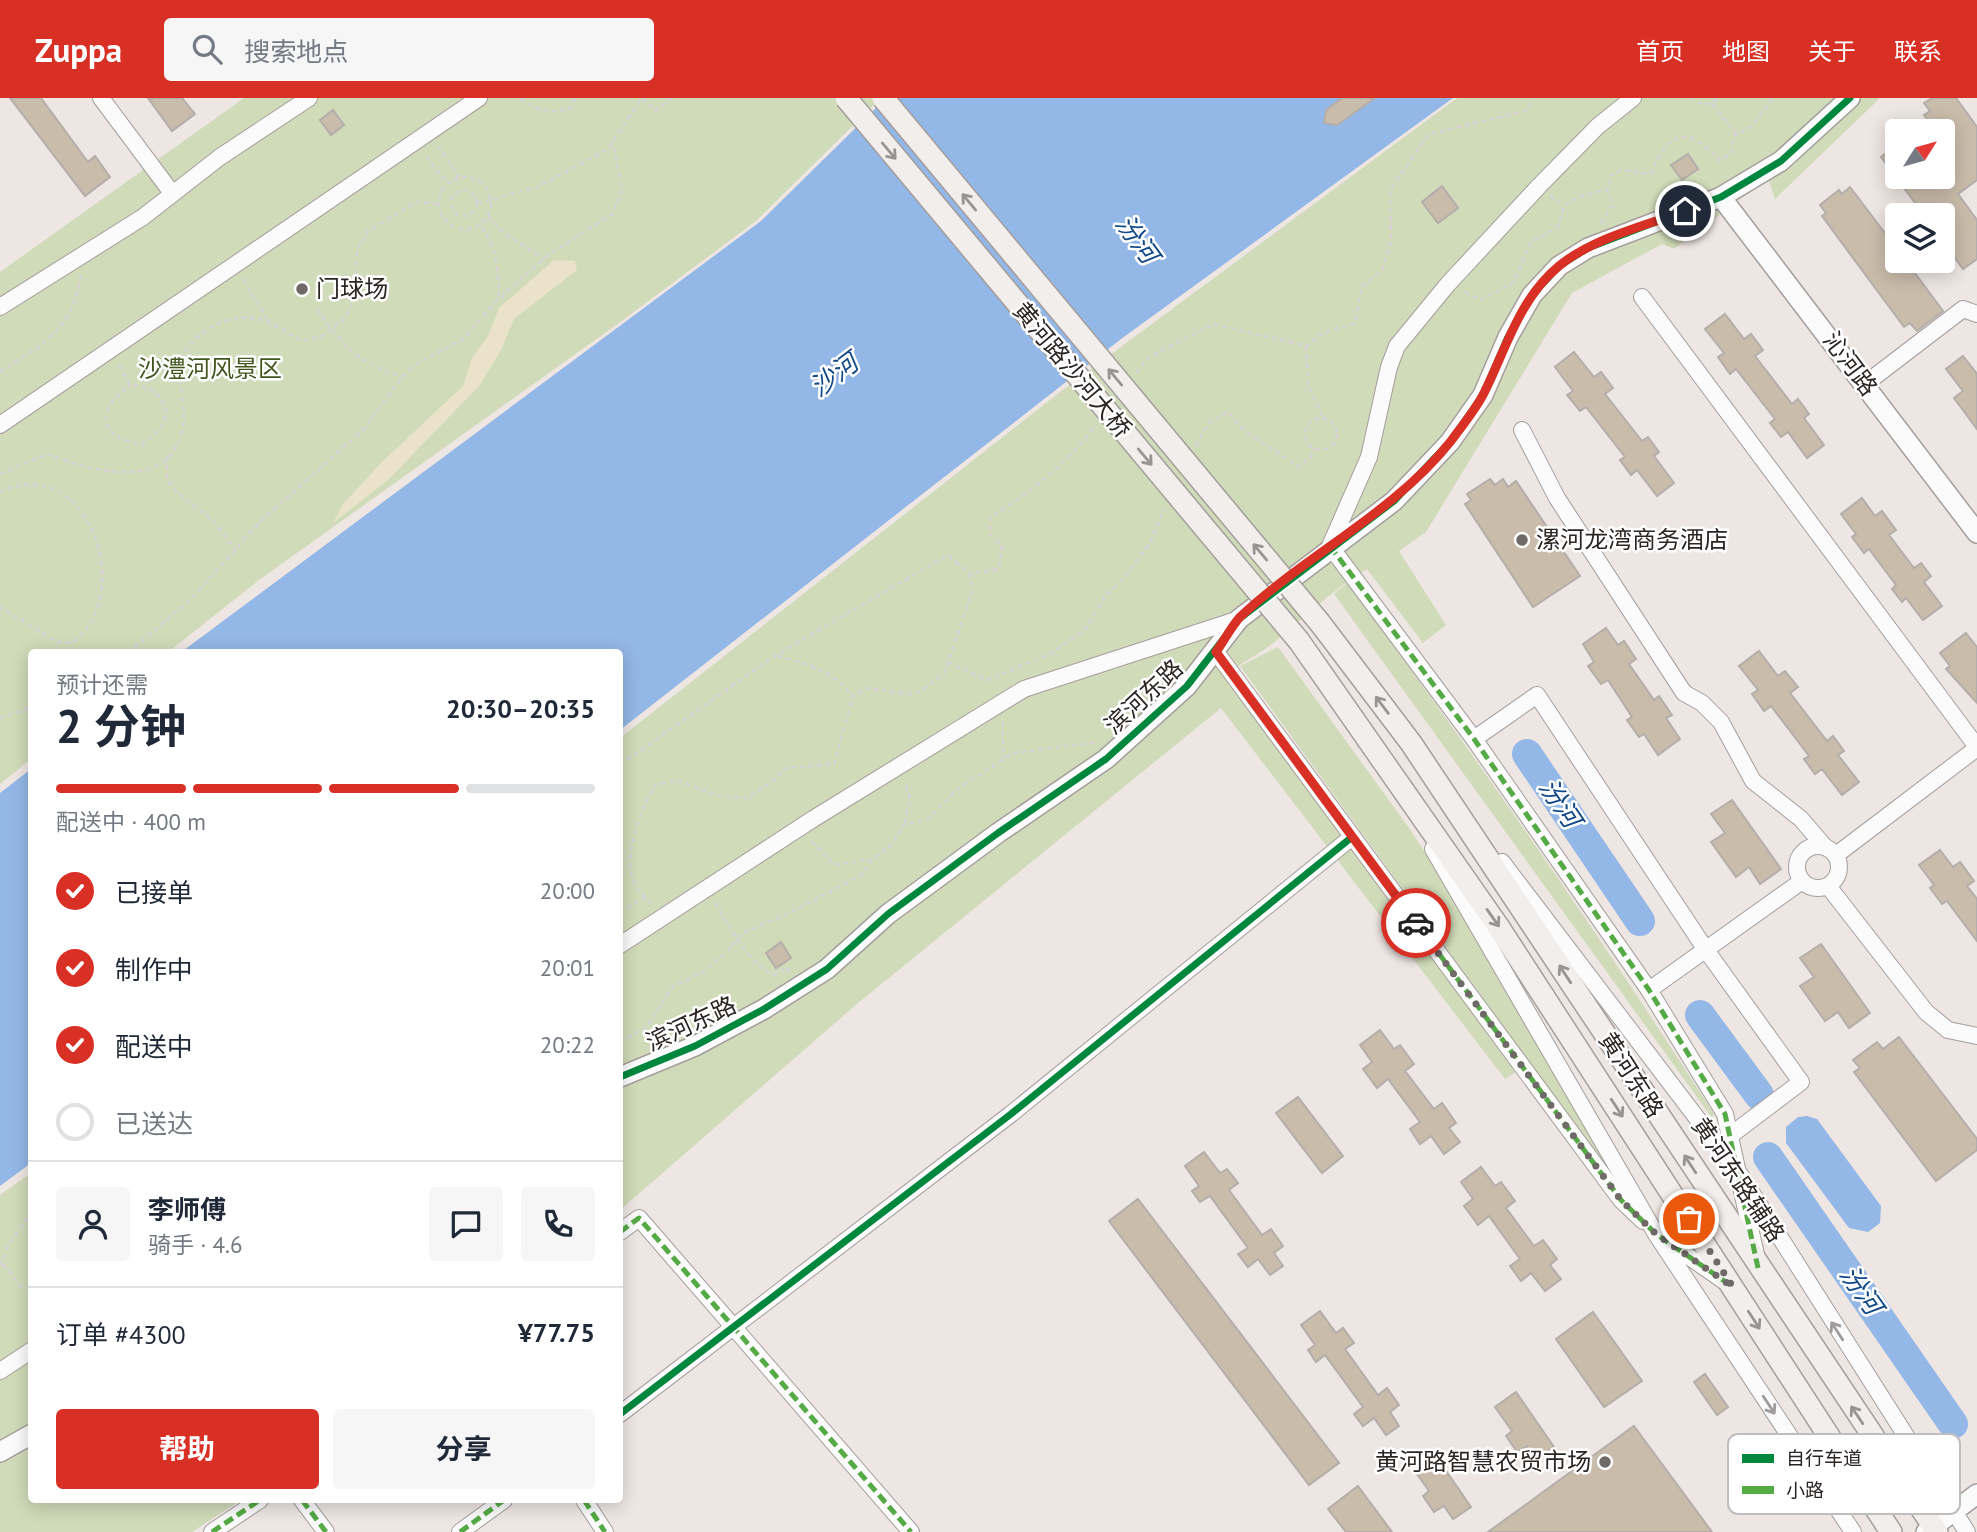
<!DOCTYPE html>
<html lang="zh">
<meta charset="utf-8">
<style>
:root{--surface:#fff;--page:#f6f6f7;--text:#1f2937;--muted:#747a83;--line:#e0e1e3;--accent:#d93025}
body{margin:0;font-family:"PT Sans","Noto Sans SC",sans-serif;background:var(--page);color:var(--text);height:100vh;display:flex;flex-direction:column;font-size:26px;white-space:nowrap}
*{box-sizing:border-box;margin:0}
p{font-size:23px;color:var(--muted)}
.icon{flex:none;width:38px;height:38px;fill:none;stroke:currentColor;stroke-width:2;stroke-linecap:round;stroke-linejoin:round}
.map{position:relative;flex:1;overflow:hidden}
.side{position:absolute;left:28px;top:551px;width:595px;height:854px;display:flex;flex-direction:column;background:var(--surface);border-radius:7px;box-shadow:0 4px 18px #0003}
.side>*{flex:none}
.needle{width:46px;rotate:53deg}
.controls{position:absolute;left:1885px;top:21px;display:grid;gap:14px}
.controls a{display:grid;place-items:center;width:70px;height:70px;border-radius:7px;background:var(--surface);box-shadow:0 4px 18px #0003;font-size:35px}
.pin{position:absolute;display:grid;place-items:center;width:60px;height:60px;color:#fff;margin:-30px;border:4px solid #fff;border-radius:50%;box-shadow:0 2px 7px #0007}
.courier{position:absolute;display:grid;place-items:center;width:70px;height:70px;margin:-35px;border:5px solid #d93025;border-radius:50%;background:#fff;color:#222;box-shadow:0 2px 9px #0007}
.head em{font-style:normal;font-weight:700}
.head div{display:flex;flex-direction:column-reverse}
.head{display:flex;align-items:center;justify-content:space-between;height:119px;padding:0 28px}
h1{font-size:46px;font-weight:700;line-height:52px}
.bar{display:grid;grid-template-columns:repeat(4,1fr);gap:10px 7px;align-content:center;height:84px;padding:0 28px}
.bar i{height:9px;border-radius:5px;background:var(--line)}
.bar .active{background:var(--accent)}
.bar p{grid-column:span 4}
.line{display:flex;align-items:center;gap:18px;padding:0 28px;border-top:2px solid var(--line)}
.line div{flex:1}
.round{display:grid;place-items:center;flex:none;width:74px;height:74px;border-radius:7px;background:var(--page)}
ol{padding:0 28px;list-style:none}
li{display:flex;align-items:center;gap:21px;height:77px}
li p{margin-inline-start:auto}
li .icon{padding:7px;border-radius:50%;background:var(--accent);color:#fff;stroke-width:4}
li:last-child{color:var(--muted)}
li i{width:38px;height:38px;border:4px solid var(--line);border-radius:50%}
.primary-button{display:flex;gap:14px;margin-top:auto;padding:14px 28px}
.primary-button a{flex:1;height:80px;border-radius:7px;background:var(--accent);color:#fff;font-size:28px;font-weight:700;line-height:80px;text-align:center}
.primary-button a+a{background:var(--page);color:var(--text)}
header{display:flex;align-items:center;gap:42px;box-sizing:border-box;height:98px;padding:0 35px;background:var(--accent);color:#fff}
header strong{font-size:33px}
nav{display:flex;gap:38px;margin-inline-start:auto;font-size:24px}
.search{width:490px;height:63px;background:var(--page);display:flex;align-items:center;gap:18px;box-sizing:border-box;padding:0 24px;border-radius:7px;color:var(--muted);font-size:26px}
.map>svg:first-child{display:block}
</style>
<header>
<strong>Zuppa</strong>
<div class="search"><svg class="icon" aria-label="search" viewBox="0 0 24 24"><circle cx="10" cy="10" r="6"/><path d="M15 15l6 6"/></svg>搜索地点</div>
<nav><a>首页</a><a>地图</a><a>关于</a><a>联系</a></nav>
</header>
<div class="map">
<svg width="1977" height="1434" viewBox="0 0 1977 1434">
<rect width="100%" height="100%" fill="#eee6e3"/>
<g fill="#d0dbb9">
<path d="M244 0H881L756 123 623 222 259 482 167 555H32L31 661 0 686V174Z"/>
<path d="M1457 0H1880L1775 101 1768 80 1674 151 1662 146 1572 195 1426 434 1399 453 1446 527 1423 545 1367 471C1332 491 1304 521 1272 546 1257 558 1241 563 1228 578L1519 972 1505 981 1221 610 858 905 620 1112V640L1060 294Z"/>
<path d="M1347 485C1476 658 1598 835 1714 1016L1712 1020 1334 496Z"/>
<path d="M1278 549 1409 730 1476 832 1622 1083H1616L1240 568Z"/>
<path d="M31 1075 32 1402H241L192 1434H0V1097Z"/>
</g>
<path fill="#ebe2cc" d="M554 162 575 163 577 172 514 221 501 252 480 287 387 383 333 425 343 406 382 364 463 288 472 260 488 238 499 210Z"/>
<g fill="#93b7e6">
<path d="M886 0H1453L1121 241 620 632V555H180L761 123Z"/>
<path d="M31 671V1065L0 1088V695Z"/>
<path d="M1807 1018 1817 1021 1881 1108 1880 1125 1868 1134 1849 1130 1786 1045V1029L1798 1019Z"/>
</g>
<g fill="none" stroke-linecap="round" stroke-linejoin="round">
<g stroke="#93b7e6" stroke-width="30">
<path d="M1527 656 1640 823"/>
<path d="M1700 917 1759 997"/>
<path d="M1768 1059 1953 1326"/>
</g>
</g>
<g fill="#cabcab" stroke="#b4aeab" stroke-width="2">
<path d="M10 0H41L88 64 95 58 110 79 85 98Z"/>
<path d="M148 0H182L195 16 172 33Z"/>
<path d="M1342 0H1375L1337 27 1324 25 1326 12Z"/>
<path d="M1932 0H1956L1977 29V82L1958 96 1977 122V161L1963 171 1942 142V117H1924L1881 59 1897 47V79H1942V33H1936L1924 17 1930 13 1924 5Z"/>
<path d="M333 12 344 27 331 37 320 22Z"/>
<path d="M1688 56 1698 71 1682 82 1671 67Z"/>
<path d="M1442 88 1458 110 1438 125 1422 104Z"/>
<path d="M1850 89 1897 151V163H1906L1943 213 1917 233 1910 225 1904 229 1822 118 1826 115 1820 107 1839 92 1842 96Z"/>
<path d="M1725 216 1744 241 1751 236 1763 252 1755 258 1792 306 1798 301 1809 316 1804 320 1824 347 1807 360 1788 334 1781 339 1770 325 1775 321 1736 271 1730 276 1718 259 1724 255 1705 231Z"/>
<path d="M1574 254 1594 279 1601 274 1613 290 1605 296 1642 343 1648 339 1659 354 1654 358 1674 385 1657 398 1637 372 1631 377 1620 362 1625 359 1586 309 1580 313 1567 297 1573 293 1555 269Z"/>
<path d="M1963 258 1977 276V331L1954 300 1963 293 1946 271Z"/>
<path d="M1490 381 1495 387 1503 381 1508 389 1516 383 1580 478 1533 509 1465 406 1471 402 1467 396Z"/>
<path d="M1862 400 1875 418 1882 413 1896 432 1889 437 1914 470 1921 465 1931 478 1924 484 1942 508 1923 522 1906 500 1902 504 1892 491 1896 487 1869 451 1864 455 1852 439 1856 436 1841 416Z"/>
<path d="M1606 530 1618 547 1624 543 1636 561 1629 566 1654 602 1659 598 1672 617 1666 620 1680 641 1658 657 1644 636 1639 639 1627 622 1632 619 1608 582 1601 586 1588 568 1594 564 1583 546Z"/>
<path d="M1966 535 1977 549V605L1946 571 1950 568 1940 555Z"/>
<path d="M1759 553 1778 578 1785 573 1798 589 1790 595 1827 643 1833 638 1844 653 1838 657 1859 684 1842 697 1822 671 1815 676 1804 661 1809 658 1771 608 1764 613 1752 596 1758 592 1739 568Z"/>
<path d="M1732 702 1781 771 1760 786 1749 769 1736 779 1711 744 1725 735 1711 716Z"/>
<path d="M1940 752 1953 769 1960 764 1974 783 1967 788 1977 801V843L1947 803 1942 806 1930 790 1934 787 1919 767Z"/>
<path d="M781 844 791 860 776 870 766 855Z"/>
<path d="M1821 846 1870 915 1849 930 1838 914 1825 923 1800 888 1814 879 1800 860Z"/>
<path d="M1380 932 1394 951 1400 947 1414 966 1405 973 1434 1011 1442 1005 1456 1025 1449 1030 1460 1044 1444 1056 1431 1038 1420 1046 1410 1031 1420 1024 1388 981 1377 990 1363 971 1372 964 1360 947Z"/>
<path d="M1899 939 1977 1041V1052L1936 1083 1854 974 1860 970 1853 962 1877 944 1883 951Z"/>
<path d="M1298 999 1343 1058 1322 1075 1276 1015Z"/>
<path d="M1204 1054 1220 1075 1227 1071 1238 1085 1229 1092 1262 1137 1271 1131 1283 1148 1274 1155 1283 1168 1270 1177 1258 1161 1248 1169 1238 1156 1248 1150 1210 1098 1200 1104 1192 1093 1199 1088 1185 1068Z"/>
<path d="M1481 1069 1495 1088 1501 1084 1515 1103 1506 1110 1534 1148 1543 1142 1557 1161 1550 1167 1561 1181 1545 1193 1531 1175 1521 1183 1510 1168 1520 1161 1489 1118 1478 1127 1464 1108 1473 1101 1461 1084Z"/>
<path d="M1138 1101 1339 1365 1309 1387 1109 1123Z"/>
<path d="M1320 1213 1336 1235 1343 1230 1354 1245 1345 1251 1378 1297 1387 1290 1399 1307 1390 1314 1399 1328 1386 1337 1374 1320 1363 1328 1354 1316 1363 1309 1325 1257 1316 1264 1308 1252 1315 1247 1301 1227Z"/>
<path d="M1593 1214 1642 1283 1604 1309 1556 1241Z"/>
<path d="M1705 1276 1728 1309 1717 1317 1694 1284Z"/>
<path d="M1516 1294 1554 1349 1536 1361 1527 1348 1517 1354 1506 1338 1512 1333 1495 1309Z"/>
<path d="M1634 1328 1712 1434H1488Z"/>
<path d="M1433 1354 1471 1409 1453 1421 1444 1408 1434 1414 1423 1398 1429 1393 1412 1369Z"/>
<path d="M1358 1388 1392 1434H1346L1328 1411Z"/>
</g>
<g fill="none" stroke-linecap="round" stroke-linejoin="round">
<g stroke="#a49e9c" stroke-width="18">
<g id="minor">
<path d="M101 0 172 95"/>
<path d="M1633 0 1598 28 1539 88 1448 186 1397 248 1389 269 1369 359 1330 448 1474 641 1649 892 1725 1016 1756 1157"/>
<path d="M1642 199 1977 649"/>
<path d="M0 209 143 119 220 59 309 0"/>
<path d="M1865 286 1963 211 1977 216"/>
<path d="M0 327 479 0"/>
<path d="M1522 332 1557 400 1684 595 1702 605 1721 624 1753 683 1801 721 1825 749"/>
<path d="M1216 554 1621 1102 1643 1123"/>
<path d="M1474 641 1537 597 1706 852 1801 984 1731 1037"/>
<circle cx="1818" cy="769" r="21"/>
<path d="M1433 751 1656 1136 1853 1434"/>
<path d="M1836 757 1977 650"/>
<path d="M1502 764 1741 1078 1967 1434"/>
<path d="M1828 788 1926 914 1948 932 1977 938"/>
<path d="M620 847 813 721 1024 591 1239 521"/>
<path d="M1649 892 1802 783"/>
<path d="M620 1134 639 1120 911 1434"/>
<path d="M1665 1142 1724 1183"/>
<path d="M0 1273 32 1252"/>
<path d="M620 1316 1011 1016 1352 739"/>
<path d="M302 1402 326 1434"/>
<path d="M584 1402 605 1434"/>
<path d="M212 1434 260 1402"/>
<path d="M460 1434 504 1402"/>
</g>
</g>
<g stroke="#a49e9c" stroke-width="22">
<g id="tertiary">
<path d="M1721 99 1977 435"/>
<path d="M620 979 695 948 764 911 827 871 888 816 998 735 1106 661 1187 588 1239 521 1394 403 1450 344 1483 297 1508 239 1532 197 1559 168 1588 150 1721 99 1781 63 1850 0"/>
<path d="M0 1354 32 1336"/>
<path d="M1926 1434 1977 1396"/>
</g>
</g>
<g stroke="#a49e9c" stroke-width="24">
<g id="secondary">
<path d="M1320 525 1411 645 1937 1434"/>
<path d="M1299 543 1498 828 1891 1434"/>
</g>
</g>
<g stroke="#d6d4d4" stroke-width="2.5" stroke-dasharray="5 3.5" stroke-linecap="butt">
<path d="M521 0C534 13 552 15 570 11L575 0"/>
<path d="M643 0 655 13 671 0"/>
<path d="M1690 0 1702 6H1713L1716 0"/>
<path d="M1713 6 1736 36"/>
<path d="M438 48 459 79"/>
<path d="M426 58 447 86"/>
<circle cx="465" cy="105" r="26"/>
<circle cx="464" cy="105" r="13"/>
<path d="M1550 98 1564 108"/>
<path d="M477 105 535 90 608 51 642 0"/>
<path d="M488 118 504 135 543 161"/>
<path d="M1601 125 1613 106 1608 94 1611 77 1621 72 1651 76C1668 33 1687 26 1720 63L1731 55 1734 38 1752 28 1773 0"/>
<path d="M243 181 270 226"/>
<path d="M1465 194 1481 202 1514 184 1531 144 1558 129 1564 108 1578 99 1609 91"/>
<path d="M501 200 545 159 612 116 622 92 613 45"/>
<path d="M317 211C344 250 356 263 402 279"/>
<path d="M1306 248 1308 288 1323 319"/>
<path d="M119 267 130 287C153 289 159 293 167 315L160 332 142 346C98 342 95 310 130 287"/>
<path d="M0 274C45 244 71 234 81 177"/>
<path d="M1136 275 1149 259 1214 226 1306 248 1324 234 1355 225 1362 188 1382 173 1391 142 1390 92 1429 36 1526 13 1533 0"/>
<circle cx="1321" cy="336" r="16"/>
<path d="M1196 348 1208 325 1228 314 1245 333 1299 369 1311 359 1313 351"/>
<path d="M167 358V381L175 392 214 424 236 452"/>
<path d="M0 376 47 356C94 374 177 397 184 321 185 303 176 279 181 263 192 233 229 214 260 221 274 225 289 236 302 243L322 238 342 223 351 210 358 150 368 133 416 104 439 106"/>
<path d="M0 394C86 352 139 495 72 545L57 544 0 509"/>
<path d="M128 555 192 500 259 425 364 331 402 279 415 267 463 241 499 201C498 174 498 148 479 127"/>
<path d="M778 558C810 566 832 573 853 598"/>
<path d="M948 564 987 582 1048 557 1084 533 1104 500 1124 480 1151 443 1164 410"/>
<path d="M0 620 32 609"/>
<path d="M1003 624V660"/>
<path d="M620 667 776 557 948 457 969 476 999 471 1002 448 990 436V419C1028 397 1069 363 1096 327"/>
<path d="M905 725 910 699 905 684"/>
<path d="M811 743 834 767 870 761"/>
<path d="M715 805C731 830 746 863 773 877L787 869 790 875"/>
<path d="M651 806C645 799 637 791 634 783 622 760 642 708 655 687L677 682 719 698 747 700 771 685 785 670 834 666 853 598 866 590 910 596 923 592 944 575 973 491 969 476"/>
<path d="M620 815 645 799"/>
<path d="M620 944 647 929 672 889 703 874 726 855 743 835 789 815 863 776 872 761 891 748 904 726 929 721 956 692 1013 655 1098 644"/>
<path d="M3 1166 22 1189 32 1191"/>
<path d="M0 1168 10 1144 32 1114"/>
</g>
<use href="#minor" stroke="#fcfbfb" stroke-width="16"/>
<use href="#tertiary" stroke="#fcfbfb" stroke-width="19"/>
<use href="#secondary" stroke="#f1eeec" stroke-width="21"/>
<g stroke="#a49e9c" stroke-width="24" stroke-linecap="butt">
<g id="secondary-bridge">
<path d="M846 0 1299 543"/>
<path d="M883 0 1320 525"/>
</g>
</g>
<use href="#secondary-bridge" stroke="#f1eeec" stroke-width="21"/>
<g stroke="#54aa44" stroke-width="5" stroke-dasharray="10 5" stroke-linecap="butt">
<path d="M1330 448 1474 641 1649 892 1725 1016 1758 1170"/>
<path d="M1216 554 1621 1102 1656 1136 1733 1189"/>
<path d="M620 1134 639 1120 911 1434"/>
<path d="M302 1402 326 1434"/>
<path d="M584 1402 605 1434"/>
<path d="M212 1434 260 1402"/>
<path d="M460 1434 504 1402"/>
</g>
<g stroke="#fff" stroke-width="11">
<g id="cycleway">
<path d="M620 979 695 948 764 911 827 871 888 816 998 735 1106 661 1187 588 1239 521 1394 403 1450 344 1483 297 1508 239 1532 197 1559 168 1588 150 1721 99 1781 63 1850 0"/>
<path d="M620 1316 1011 1016 1352 739"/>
</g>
</g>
<use href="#cycleway" stroke="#00873e" stroke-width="7"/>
</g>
<defs><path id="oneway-shaft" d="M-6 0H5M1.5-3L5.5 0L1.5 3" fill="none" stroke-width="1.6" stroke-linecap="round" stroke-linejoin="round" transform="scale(1.75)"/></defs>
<g stroke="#989492">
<use href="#oneway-shaft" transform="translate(889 53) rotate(50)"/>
<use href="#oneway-shaft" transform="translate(969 104) rotate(-130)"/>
<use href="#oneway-shaft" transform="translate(1115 279) rotate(-130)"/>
<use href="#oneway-shaft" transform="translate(1145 359) rotate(50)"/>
<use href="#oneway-shaft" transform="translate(1260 454) rotate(-130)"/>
<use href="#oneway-shaft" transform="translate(1382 607) rotate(-127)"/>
<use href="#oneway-shaft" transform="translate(1493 820) rotate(55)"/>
<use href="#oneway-shaft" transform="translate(1565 876) rotate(-123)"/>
<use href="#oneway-shaft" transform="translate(1617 1010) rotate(57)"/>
<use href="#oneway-shaft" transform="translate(1690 1066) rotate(-123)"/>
<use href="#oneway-shaft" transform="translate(1754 1222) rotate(57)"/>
<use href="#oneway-shaft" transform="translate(1857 1317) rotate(-124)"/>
</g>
<g stroke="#9e9b9a">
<use href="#oneway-shaft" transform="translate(1837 1233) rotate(-123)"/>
<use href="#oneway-shaft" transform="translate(1769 1307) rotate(57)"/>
</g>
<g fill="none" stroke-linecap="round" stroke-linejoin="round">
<path stroke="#6f6967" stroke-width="7" stroke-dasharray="0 12.6" d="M1416 825 1621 1102 1656 1136 1733 1189 1689 1121"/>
<path stroke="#d93025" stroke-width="9" d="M1416 825 1216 554C1224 543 1231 529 1240 519 1307 456 1393 416 1451 343 1462 328 1476 311 1484 295 1506 251 1519 201 1559 168 1593 140 1644 128 1685 113"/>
</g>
<g fill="#6f6967" stroke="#fff" stroke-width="2.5">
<circle cx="302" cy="191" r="7"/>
<circle cx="1522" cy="442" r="7"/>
<circle cx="1605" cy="1364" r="7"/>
</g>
<g text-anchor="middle" stroke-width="5" stroke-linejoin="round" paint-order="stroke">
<g font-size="24" fill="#2b2624" stroke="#fff" text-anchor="start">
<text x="316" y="199">门球场</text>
<text x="1536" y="450">漯河龙湾商务酒店</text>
<text x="1591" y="1372" text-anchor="end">黄河路智慧农贸市场</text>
</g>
<g font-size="24" fill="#2b2624" stroke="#fff">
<text transform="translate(1850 266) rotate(53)" y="8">沁河路</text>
<text transform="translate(1072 272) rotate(50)" y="8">黄河路沙河大桥</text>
<text transform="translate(1144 599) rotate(-43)" y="8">滨河东路</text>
<text transform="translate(691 926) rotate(-25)" y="8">滨河东路</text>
<text transform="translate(1631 977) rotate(57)" y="8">黄河东路</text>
<text transform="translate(1738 1082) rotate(56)" y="8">黄河东路辅路</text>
</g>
<g font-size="24" fill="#3f551b" stroke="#fff">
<text x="210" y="279">沙澧河风景区</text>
</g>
<g font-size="26" font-style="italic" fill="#114a87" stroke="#fff">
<text transform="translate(1137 141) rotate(54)" y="9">汾河</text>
<text transform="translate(834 277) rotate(-37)" y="9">沙河</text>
<text transform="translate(1560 705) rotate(56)" y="9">汾河</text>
<text transform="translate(1861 1192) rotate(55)" y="9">汾河</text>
</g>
</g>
<rect x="1728" y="1336" width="232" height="80" rx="10" fill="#fff" stroke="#bfbebd" stroke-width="2"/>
<rect x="1742" y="1356" width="32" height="9" fill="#00873e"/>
<rect x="1742" y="1388" width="32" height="8" fill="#54aa44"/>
<g font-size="19" fill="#2b2624">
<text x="1786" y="1367">自行车道</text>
<text x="1786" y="1399">小路</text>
</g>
</svg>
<div class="controls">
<a><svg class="needle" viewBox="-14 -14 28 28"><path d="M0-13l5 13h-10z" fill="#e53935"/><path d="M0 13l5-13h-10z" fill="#747a83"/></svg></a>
<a><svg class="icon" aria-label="layers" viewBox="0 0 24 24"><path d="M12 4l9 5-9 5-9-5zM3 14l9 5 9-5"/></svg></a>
</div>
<div class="pin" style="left:1689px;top:1121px;background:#ea580c"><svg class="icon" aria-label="bag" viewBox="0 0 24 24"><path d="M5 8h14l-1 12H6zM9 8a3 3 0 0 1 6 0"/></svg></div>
<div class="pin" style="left:1685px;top:113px;background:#1f2937"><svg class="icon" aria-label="home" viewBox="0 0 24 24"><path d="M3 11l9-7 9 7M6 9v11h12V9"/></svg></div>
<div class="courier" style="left:1416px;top:825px"><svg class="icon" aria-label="car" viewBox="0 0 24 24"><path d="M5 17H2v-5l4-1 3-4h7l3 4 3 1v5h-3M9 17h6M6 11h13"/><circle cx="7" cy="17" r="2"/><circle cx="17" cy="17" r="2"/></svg></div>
<section class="side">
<div class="head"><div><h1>2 分钟</h1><p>预计还需</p></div><em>20:30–20:35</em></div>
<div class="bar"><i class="active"></i><i class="active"></i><i class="active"></i><i></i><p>配送中 · 400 m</p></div>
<ol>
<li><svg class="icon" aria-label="check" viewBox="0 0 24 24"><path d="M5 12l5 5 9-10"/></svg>已接单<p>20:00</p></li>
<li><svg class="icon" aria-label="check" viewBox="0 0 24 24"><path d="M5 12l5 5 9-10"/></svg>制作中<p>20:01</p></li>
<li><svg class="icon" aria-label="check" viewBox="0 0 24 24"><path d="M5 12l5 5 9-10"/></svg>配送中<p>20:22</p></li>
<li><i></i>已送达</li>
</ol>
<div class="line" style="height:126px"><a class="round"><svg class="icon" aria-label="person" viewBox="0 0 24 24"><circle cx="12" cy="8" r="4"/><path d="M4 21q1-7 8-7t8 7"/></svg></a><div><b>李师傅</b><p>骑手 · 4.6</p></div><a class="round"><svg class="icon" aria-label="chat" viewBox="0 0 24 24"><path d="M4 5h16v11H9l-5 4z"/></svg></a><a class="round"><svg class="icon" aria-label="phone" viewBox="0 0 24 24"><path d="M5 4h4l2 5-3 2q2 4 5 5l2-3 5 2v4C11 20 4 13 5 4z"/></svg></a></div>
<div class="line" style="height:91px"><div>订单 #4300</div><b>¥77.75</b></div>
<div class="primary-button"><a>帮助</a><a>分享</a></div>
</section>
</div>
